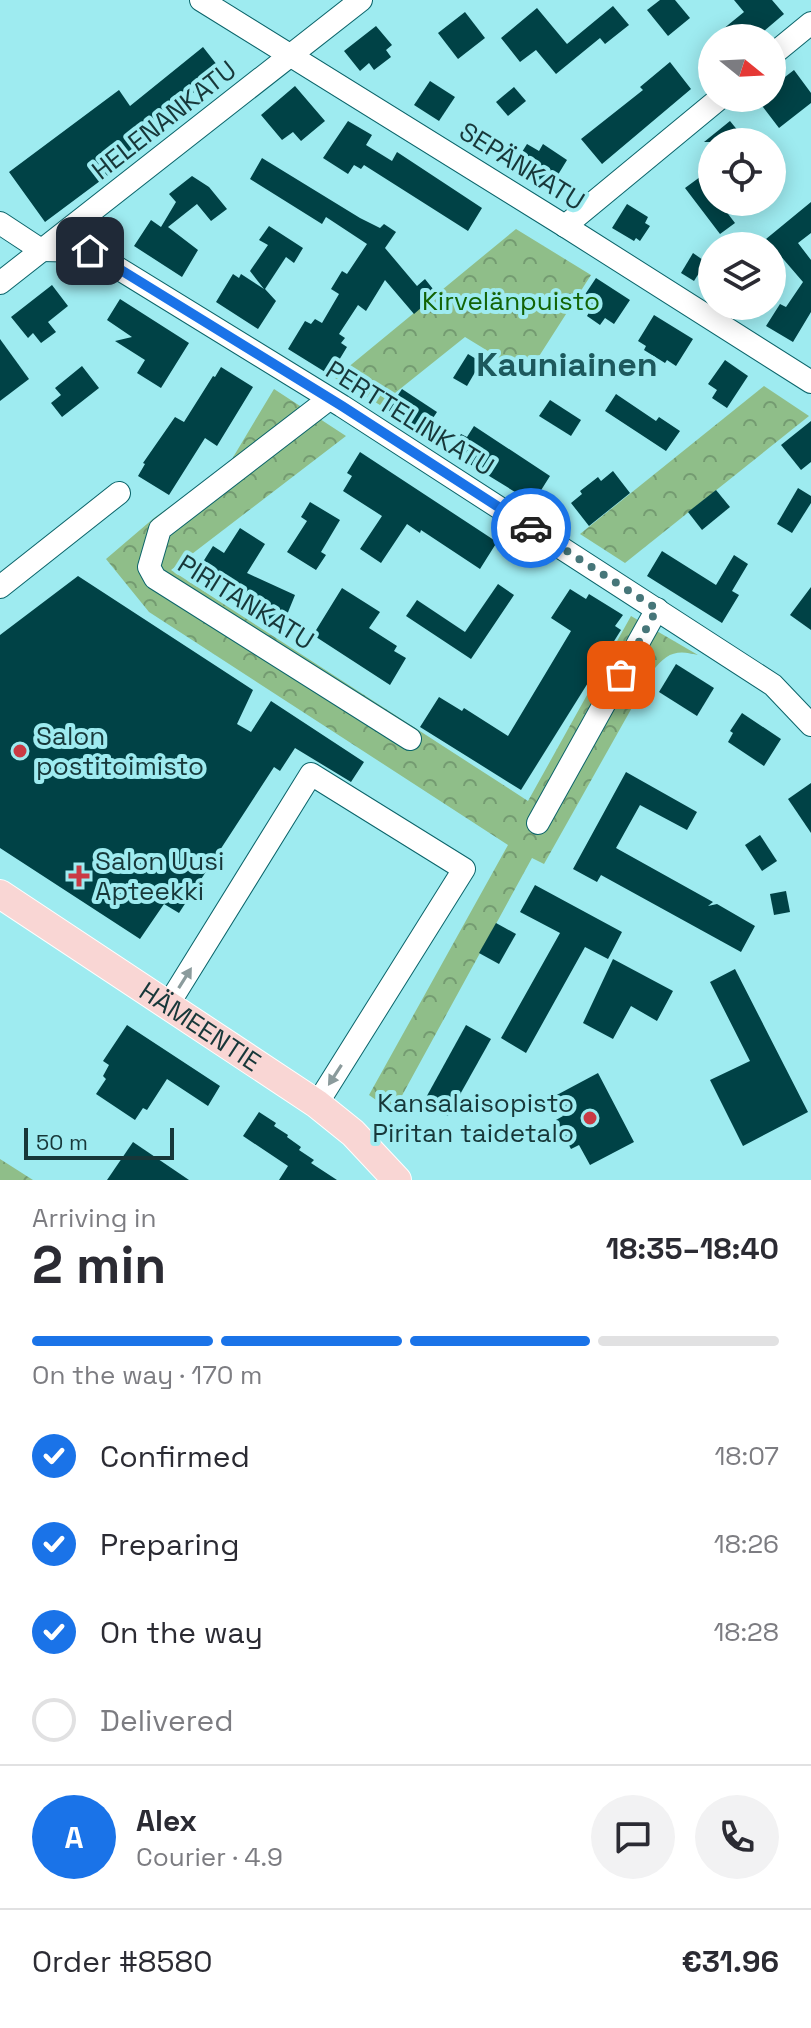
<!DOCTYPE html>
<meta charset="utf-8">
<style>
:root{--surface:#fff;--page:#f2f2f3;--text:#2b2b33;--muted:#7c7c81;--line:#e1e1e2;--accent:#1a73e8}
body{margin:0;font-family:"Space Grotesk",sans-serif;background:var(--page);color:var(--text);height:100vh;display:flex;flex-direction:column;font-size:30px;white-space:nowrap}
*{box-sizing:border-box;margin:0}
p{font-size:26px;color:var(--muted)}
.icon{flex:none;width:44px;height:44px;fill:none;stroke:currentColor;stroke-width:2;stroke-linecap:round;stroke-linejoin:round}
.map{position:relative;height:1180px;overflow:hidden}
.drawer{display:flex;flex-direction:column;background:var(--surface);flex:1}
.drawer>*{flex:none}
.needle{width:52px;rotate:108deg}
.buttons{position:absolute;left:698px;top:24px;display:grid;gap:16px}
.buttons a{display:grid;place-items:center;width:88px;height:88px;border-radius:50%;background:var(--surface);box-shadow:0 4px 20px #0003;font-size:40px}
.scale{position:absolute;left:24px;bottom:20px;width:150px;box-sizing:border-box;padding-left:8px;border:4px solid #173739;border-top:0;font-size:22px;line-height:28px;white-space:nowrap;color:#173739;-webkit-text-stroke:6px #9eebf0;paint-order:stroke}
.pin{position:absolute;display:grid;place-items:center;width:68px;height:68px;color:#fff;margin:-34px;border-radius:16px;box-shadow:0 4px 12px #0006}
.courier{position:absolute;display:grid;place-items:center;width:80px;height:80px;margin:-40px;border:6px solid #1a73e8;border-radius:50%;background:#fff;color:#222;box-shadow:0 2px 10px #0007}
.headline em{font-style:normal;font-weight:800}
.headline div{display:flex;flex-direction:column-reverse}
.headline{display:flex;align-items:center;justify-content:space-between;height:136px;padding:0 32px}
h1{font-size:52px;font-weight:800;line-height:60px}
.bar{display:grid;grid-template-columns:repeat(4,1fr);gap:12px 8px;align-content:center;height:96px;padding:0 32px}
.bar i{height:10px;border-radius:6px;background:var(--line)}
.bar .on{background:var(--accent)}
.bar p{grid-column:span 4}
.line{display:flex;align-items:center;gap:20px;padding:0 32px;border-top:2px solid var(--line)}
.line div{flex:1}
.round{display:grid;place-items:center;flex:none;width:84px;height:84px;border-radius:42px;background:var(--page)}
ol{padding:0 32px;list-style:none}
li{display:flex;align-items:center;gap:24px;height:88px}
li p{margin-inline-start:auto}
li .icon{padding:8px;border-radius:50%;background:var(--accent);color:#fff;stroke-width:4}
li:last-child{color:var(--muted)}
li i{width:44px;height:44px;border:4px solid var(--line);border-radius:50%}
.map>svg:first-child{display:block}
</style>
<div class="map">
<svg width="811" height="1180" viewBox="0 0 811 1180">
<defs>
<pattern id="park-crowns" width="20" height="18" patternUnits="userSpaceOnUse" patternTransform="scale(2)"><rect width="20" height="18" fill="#8fbe89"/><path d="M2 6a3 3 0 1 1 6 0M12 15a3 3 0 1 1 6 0" fill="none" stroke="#749b71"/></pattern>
</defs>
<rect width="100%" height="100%" fill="#9eebf0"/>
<g fill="url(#park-crowns)">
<path d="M516 229 591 275 527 375 465 337 380 405 335 378Z"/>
<path d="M764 386 809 416 625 563 580 534Z"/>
<path d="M274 389 346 436 171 570 528 801 631 616 698 655C676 649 666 653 652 672L544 864 532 858 393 1112 369 1095 508 845 149 612 106 559 154 518 229 464Z"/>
<path d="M0 1159 33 1180H0Z"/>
</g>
<g fill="#004246">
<path d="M660 0H675L690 18 668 36 647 10Z"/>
<path d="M734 0H772L784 14 756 38H712L744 12Z"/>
<path d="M613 6 629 25 605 44 600 38 556 74 536 50 520 62 501 38 537 8 567 44Z"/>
<path d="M465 12 485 38 458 59 438 33Z"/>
<path d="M376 26 392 45 386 50 391 57 374 70 369 63 360 71 344 51Z"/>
<path d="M203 47 221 70 148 130 155 140 45 222 9 172 119 90 130 106Z"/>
<path d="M670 62 691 89 602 164 581 139 643 90 640 87Z"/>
<path d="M794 70 811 93V103L779 128 756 98H772V87Z"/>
<path d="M430 81 455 97 439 121 414 105Z"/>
<path d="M295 86 325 121 301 141 293 132 282 140 261 115Z"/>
<path d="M514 87 526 101 508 116 496 102Z"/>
<path d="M348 121 372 135 366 145 392 161 397 152 482 208 468 231 364 165 361 169 354 165 348 174 323 158Z"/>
<path d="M730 121 747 142H704Z"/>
<path d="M527 144 539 151 543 144 567 160 556 178 548 172 540 185 512 168Z"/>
<path d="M262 158 360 218 380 228 384 224 396 232 385 248 417 286 425 279 437 294 414 314 385 280 366 311 358 305 339 334 345 338 341 343 347 347 330 375 288 349 305 321 311 324 315 319 322 323 339 294 331 289 342 271 347 274 367 244 326 217 322 224 250 179Z"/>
<path d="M192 176 209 187 227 209 211 221 197 204 168 227 198 250 182 277 134 246 151 220 161 227 176 202 169 194Z"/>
<path d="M700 177 712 193V202H719L735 223 720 234 685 188Z"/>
<path d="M811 202V233L798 243 811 260V312L793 342 766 326 780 304 786 307 803 282 766 239Z"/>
<path d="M627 204 648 217 645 223 650 226 640 241 636 238 634 241 612 228Z"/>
<path d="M269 226 303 248 294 263 286 257 265 289 276 301 258 329 216 302 233 274 239 278 241 274 264 289 250 271 268 245 259 240Z"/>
<path d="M693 253 706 262 694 281 681 273Z"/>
<path d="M596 278 630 300 614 324 605 318 600 325 587 316 591 309 580 302Z"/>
<path d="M52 285 68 306 48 322 56 332 41 343 33 333 28 338 11 317Z"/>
<path d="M120 299 189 343 161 388 137 373 145 360 115 341 132 337 107 320Z"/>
<path d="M654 315 693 339 676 366 667 360 665 363 644 350 646 346 638 341Z"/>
<path d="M0 339 29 379 0 401Z"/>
<path d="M468 354 481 362 467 386 453 378Z"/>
<path d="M725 360 748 376 727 408 712 398 717 390 708 384Z"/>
<path d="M82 366 99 388 62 417 51 403 61 395 55 388Z"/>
<path d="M221 367 253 387 217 446 205 438 169 495 138 476 145 464 143 463 175 417 184 422 213 376 215 377Z"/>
<path d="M402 389 437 412 423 433 388 410Z"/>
<path d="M616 394 656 421 659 417 680 431 666 451 605 411Z"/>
<path d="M550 400 581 420 571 436 539 416Z"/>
<path d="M811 421V462L801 470 781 445Z"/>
<path d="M474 426 550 476 533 503 450 452 461 434 467 437Z"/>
<path d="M360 452 497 542 480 569 421 530 420 533 407 524 381 563 360 549 382 516 343 491 352 476 347 473Z"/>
<path d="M613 471 630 493 589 526 571 503 582 494 580 491 598 477 601 481Z"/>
<path d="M798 488 811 496V503L792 533 777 524Z"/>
<path d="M716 490 730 507 702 530 688 512Z"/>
<path d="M310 502 340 520 321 552 326 555 316 570 287 552 307 521 301 517Z"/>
<path d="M240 528 265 544 247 573 295 595 282 627 254 614 260 601 201 565 213 546 224 553Z"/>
<path d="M662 551 716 585 734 555 748 564 732 591 739 595 722 623 647 576Z"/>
<path d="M78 576 253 690 237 724 251 732 271 701 364 762 351 782 295 748 280 771 274 767 179 913 164 904 140 939 0 848V635Z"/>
<path d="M498 584 514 595 471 659 406 616 417 600 465 632Z"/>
<path d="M811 587V630L790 615Z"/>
<path d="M342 588 380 612 369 628 397 646 394 651 406 658 390 685 313 635Z"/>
<path d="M570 589 586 599 589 594 623 615 615 626 621 630 521 790 420 727 439 697 462 711 464 708 508 736 571 631 551 618Z"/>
<path d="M676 664 714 688 697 716 659 692Z"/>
<path d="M742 713 781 739 764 766 728 742 733 733 730 731Z"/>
<path d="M626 772 697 812 687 830 640 805 616 848 713 902 708 906 717 904 755 926 741 952 601 875 597 882 573 869Z"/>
<path d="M811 783V833L788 799Z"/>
<path d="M760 835 777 861 762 871 745 845Z"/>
<path d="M535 885 622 932 608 959 585 947 526 1053 501 1038 560 933 520 912Z"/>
<path d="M786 891 790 912 774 915 770 894Z"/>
<path d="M496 923 516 934 499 964 479 953Z"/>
<path d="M613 959 673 991 657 1021 631 1006 613 1039 583 1023Z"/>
<path d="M735 969 808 1112 743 1146 710 1080 750 1061 710 982Z"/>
<path d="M127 1025 220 1086 208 1106 167 1079 147 1110 143 1108 135 1120 96 1094 106 1079 103 1076 109 1065 103 1061Z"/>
<path d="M466 1025 491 1039 448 1116 423 1103Z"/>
<path d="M598 1073 634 1142 590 1165 579 1145 571 1149 556 1120 563 1116 553 1097Z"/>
<path d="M259 1112 276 1123 274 1126 288 1135 287 1137 301 1147 299 1150 314 1160 311 1163 337 1180H279L288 1166 243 1136Z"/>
<path d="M133 1142 189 1180H107Z"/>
</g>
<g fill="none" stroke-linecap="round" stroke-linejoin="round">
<g stroke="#0b646a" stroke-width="24">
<g id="minor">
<path d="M201 0 565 226 811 382"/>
<path d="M772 55 811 23"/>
<path d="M0 223 41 250 90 251 342 406 773 685 811 725"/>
<path d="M565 226 720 98"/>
<path d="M0 283 361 0"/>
<path d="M329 399 160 529 149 567 155 578 410 739"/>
<path d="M0 587 119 493"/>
<path d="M538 823 657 609"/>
<path d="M168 1005 311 774 464 869 317 1104"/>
</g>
</g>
<g stroke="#fff" stroke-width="30">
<g id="major">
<path id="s1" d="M0 894 317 1104 353 1133 397 1180"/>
</g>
</g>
<use href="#minor" stroke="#fff" stroke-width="22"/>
<use href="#major" stroke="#f9d6d4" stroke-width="28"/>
</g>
<defs><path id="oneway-solid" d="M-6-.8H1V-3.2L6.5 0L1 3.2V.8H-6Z" transform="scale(2)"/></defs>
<g fill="#8b9b9c">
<use href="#oneway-solid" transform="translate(185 978) rotate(-58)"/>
<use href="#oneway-solid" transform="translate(335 1075) rotate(123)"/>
</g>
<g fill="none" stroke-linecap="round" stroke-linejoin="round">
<path stroke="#467679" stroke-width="8" stroke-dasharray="0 14.4" d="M531 528 657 609 621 675"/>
<path stroke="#1a73e8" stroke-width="10" d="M90 251 342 406 531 528"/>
</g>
<g fill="#ca3a44" stroke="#9eebf0" stroke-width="3">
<circle cx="20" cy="751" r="8"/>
<path d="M75 864h8v8h8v8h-8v8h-8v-8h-8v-8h8z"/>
<circle cx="590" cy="1118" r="8"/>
</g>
<g text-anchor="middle" stroke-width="8" stroke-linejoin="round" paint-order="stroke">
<g font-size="26" fill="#173739" stroke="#9eebf0">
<text transform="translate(164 120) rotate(-38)" y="9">HELENANKATU</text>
<text transform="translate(522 166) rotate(32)" y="9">SEPÄNKATU</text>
<text transform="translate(410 418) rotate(32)" y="9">PERTTELINKATU</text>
<text transform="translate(246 602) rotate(32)" y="9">PIRITANKATU</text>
<text dy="9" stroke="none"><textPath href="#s1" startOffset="240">HÄMEENTIE</textPath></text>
</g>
<g font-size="26" fill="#126305" stroke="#9eebf0">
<text x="511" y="310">Kirvelänpuisto</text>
</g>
<g font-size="26" fill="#173739" stroke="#9eebf0" text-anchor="start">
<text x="36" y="745">Salon<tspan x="36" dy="30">postitoimisto</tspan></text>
<text x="95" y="870">Salon Uusi<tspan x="95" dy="30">Apteekki</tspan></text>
<text x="574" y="1112" text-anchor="end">Kansalaisopisto<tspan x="574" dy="30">Piritan taidetalo</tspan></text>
</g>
<g font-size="34" font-weight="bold" fill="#1d595d" stroke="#9eebf0">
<text x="567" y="376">Kauniainen</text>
</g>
</g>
</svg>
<div class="buttons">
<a><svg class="needle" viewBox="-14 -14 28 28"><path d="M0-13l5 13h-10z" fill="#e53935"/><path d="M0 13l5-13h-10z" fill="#7c7c81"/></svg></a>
<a><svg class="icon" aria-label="locate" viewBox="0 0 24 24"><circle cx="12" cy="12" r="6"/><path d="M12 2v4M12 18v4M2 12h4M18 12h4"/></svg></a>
<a><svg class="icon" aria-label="layers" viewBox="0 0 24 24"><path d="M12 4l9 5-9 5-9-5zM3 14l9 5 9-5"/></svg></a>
</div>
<div class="scale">50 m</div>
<div class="pin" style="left:621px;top:675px;background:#ea580c"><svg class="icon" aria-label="bag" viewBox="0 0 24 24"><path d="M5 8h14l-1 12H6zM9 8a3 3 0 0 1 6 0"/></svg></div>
<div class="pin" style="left:90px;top:251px;background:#1f2937"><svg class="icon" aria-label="home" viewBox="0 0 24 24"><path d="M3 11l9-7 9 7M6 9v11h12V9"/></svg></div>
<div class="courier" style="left:531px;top:528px"><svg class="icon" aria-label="car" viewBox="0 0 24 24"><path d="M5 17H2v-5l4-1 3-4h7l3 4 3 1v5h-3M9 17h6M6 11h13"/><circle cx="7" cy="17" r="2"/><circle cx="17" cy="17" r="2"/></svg></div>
</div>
<section class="drawer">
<div class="headline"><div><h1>2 min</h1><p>Arriving in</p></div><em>18:35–18:40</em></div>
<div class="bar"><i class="on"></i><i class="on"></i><i class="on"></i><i></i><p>On the way · 170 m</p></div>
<ol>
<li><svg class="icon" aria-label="check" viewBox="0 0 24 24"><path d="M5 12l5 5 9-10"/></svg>Confirmed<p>18:07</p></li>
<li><svg class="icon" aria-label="check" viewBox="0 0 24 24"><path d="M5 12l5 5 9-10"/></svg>Preparing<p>18:26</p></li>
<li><svg class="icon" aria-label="check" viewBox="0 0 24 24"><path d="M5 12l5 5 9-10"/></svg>On the way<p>18:28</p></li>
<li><i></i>Delivered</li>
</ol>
<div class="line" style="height:144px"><b class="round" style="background:var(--accent);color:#fff">A</b><div><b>Alex</b><p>Courier · 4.9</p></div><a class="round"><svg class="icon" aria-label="chat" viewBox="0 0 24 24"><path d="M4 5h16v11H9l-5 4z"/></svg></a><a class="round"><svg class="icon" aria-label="phone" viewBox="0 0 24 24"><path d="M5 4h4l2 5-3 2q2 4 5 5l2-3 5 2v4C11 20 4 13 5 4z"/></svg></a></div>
<div class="line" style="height:104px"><div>Order #8580</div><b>€31.96</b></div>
</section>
